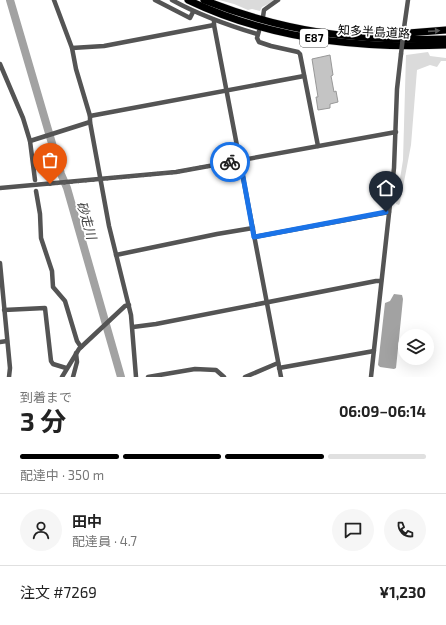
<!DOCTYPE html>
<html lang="ja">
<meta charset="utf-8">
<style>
:root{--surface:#fff;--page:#f6f6f6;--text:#222;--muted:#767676;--line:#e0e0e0;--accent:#000}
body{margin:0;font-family:"Exo 2","Noto Sans JP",sans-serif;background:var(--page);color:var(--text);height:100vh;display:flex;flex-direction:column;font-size:15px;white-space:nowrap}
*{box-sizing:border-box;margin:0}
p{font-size:13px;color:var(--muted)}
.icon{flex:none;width:22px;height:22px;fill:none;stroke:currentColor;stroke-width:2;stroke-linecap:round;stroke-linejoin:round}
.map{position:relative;height:377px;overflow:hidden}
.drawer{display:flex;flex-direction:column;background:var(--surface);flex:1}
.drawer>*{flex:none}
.fabs{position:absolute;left:398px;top:329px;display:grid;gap:8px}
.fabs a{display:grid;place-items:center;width:36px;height:36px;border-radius:50%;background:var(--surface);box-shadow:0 4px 16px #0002;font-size:20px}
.pin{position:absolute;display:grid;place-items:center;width:34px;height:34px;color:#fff;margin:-41px -17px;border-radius:50% 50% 50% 0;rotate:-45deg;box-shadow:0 0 4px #0007}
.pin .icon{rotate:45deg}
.courier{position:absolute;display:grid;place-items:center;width:40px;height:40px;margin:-20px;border:3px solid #1a73e8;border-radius:50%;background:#fff;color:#222;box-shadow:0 1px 5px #0007}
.overview em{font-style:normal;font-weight:700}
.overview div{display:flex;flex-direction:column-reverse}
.overview{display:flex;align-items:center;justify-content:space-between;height:68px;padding:0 20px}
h1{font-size:26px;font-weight:700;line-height:30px}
.bar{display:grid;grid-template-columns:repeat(4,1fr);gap:6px 4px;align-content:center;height:48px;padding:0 20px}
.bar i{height:5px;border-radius:3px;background:var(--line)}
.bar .active{background:var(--accent)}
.bar p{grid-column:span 4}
.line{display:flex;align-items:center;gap:10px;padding:0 20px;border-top:1px solid var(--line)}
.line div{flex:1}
.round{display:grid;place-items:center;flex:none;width:42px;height:42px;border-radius:21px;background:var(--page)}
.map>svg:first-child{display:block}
</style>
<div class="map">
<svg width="446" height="377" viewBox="0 0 446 377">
<rect width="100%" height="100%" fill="#fff"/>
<g fill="#dbdbdb">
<path d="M219 0H277L262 7 260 11 252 9 248 10 234 4Z"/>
<path d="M428 52 430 56 446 58V61H441L437 67 430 65 417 70 411 145 400 203 399 205 396 204 403 160 406 55Z"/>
</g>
<path fill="#a2a2a2" d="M394 294 402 295 403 299 396 368 394 369 380 367 378 365 385 303 390 301Z"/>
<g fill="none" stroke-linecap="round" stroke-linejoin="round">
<path stroke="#a2a2a2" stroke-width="8" d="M10 0 61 174 67 188 121 377"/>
</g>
<path fill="#c4c4c4" stroke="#989898" d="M330 55 333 75 331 76 334 92 336 91 338 102 330 104V108L318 110 316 97H318L312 59Z"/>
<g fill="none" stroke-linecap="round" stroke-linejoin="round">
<g stroke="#dbdbdb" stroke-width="8">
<g id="highway">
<path d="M188 0C267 38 359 49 446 45"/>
<path d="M204 0C284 32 360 42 446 39"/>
<path d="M371 34H396L446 30"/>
</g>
</g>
<g stroke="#545454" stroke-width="4.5">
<path d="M54 0 72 48 76 69 90 116V122L109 226 131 315 136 377"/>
<path d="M155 0 190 18 193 12"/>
<path d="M172 0C199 15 227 25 257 34"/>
<path d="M263 17 264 10 278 0"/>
<path d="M214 20V25L281 377"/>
<path d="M404 28 408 0"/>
<path d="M259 31 257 38 259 42 271 46 298 52 300 54 318 146"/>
<path d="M72 48 104 46 214 25"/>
<path d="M0 64 23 118 30 141 35 180"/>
<path d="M90 116 304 76"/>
<path d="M30 141 90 122"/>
<path d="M0 188 176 172 396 132"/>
<path d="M36 191 40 214 41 238 52 271 53 287 65 301 77 341 81 347"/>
<path d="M254 237 389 212"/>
<path d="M116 255 217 234 253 228"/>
<path d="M0 263 10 368 9 377"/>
<path d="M4 310 45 308 51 361 53 364 66 368"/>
<path d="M133 327 156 324 376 281H381"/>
<path d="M0 342 7 341"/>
<path d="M279 368 374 351"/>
<path d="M62 377 79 349 125 306 129 305"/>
<path d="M73 377 77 362 76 353"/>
<path d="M148 377 195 369 216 370 224 377"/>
<path d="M245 377 278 363"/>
<path d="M371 377 394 168 397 89 401 54"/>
</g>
<use href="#highway" stroke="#000" stroke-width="7"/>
<path stroke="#545454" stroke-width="4.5" d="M401 54 404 28"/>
</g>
<defs><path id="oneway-solid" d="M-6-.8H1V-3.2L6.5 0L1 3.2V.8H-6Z"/></defs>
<use fill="#595959" href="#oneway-solid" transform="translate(434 31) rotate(-4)"/>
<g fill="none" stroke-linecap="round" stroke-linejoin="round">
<path stroke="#595959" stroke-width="4" stroke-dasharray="0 7.2" d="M50 184 176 172 230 162"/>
<path stroke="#1a73e8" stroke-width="5" d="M230 162 240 160 254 237 386 212"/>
</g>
<g text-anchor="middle" stroke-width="3.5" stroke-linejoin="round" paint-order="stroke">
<rect fill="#fff" stroke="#4c4c4c" stroke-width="1" x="300" y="29" width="28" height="18" rx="3"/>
<g font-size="11" font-weight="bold" fill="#000">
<text x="314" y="42">E87</text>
</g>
<g font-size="12" fill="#000" stroke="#fff">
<text transform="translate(374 32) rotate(3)" y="4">知多半島道路</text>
</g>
<g font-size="13" font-style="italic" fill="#434343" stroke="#fff">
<text transform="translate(87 220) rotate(74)" y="5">砂走川</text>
</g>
</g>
</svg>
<div class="fabs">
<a><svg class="icon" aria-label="layers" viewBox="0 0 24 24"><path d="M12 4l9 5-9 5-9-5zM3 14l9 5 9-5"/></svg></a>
</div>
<div class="pin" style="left:50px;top:184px;background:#ea580c"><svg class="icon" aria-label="bag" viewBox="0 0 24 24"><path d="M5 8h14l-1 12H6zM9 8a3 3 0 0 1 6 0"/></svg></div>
<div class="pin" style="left:386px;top:212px;background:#1f2937"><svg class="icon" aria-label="home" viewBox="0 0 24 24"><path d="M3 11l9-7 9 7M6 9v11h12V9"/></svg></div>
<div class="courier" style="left:230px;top:162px"><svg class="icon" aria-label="bike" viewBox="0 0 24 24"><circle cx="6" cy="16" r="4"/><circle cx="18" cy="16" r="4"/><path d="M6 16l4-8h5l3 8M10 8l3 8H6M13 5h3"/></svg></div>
</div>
<section class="drawer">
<div class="overview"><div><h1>3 分</h1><p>到着まで</p></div><em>06:09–06:14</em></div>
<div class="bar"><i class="active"></i><i class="active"></i><i class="active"></i><i></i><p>配達中 · 350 m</p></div>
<div class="line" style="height:72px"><a class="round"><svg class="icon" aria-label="person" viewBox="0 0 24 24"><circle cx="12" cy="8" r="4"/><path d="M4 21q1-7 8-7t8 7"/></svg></a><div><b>田中</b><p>配達員 · 4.7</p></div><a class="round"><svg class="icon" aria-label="chat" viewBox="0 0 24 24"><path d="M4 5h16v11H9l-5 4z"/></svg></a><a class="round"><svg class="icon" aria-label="phone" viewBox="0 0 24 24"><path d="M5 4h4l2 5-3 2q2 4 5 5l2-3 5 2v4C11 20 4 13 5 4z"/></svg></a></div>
<div class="line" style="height:52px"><div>注文 #7269</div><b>¥1,230</b></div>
</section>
